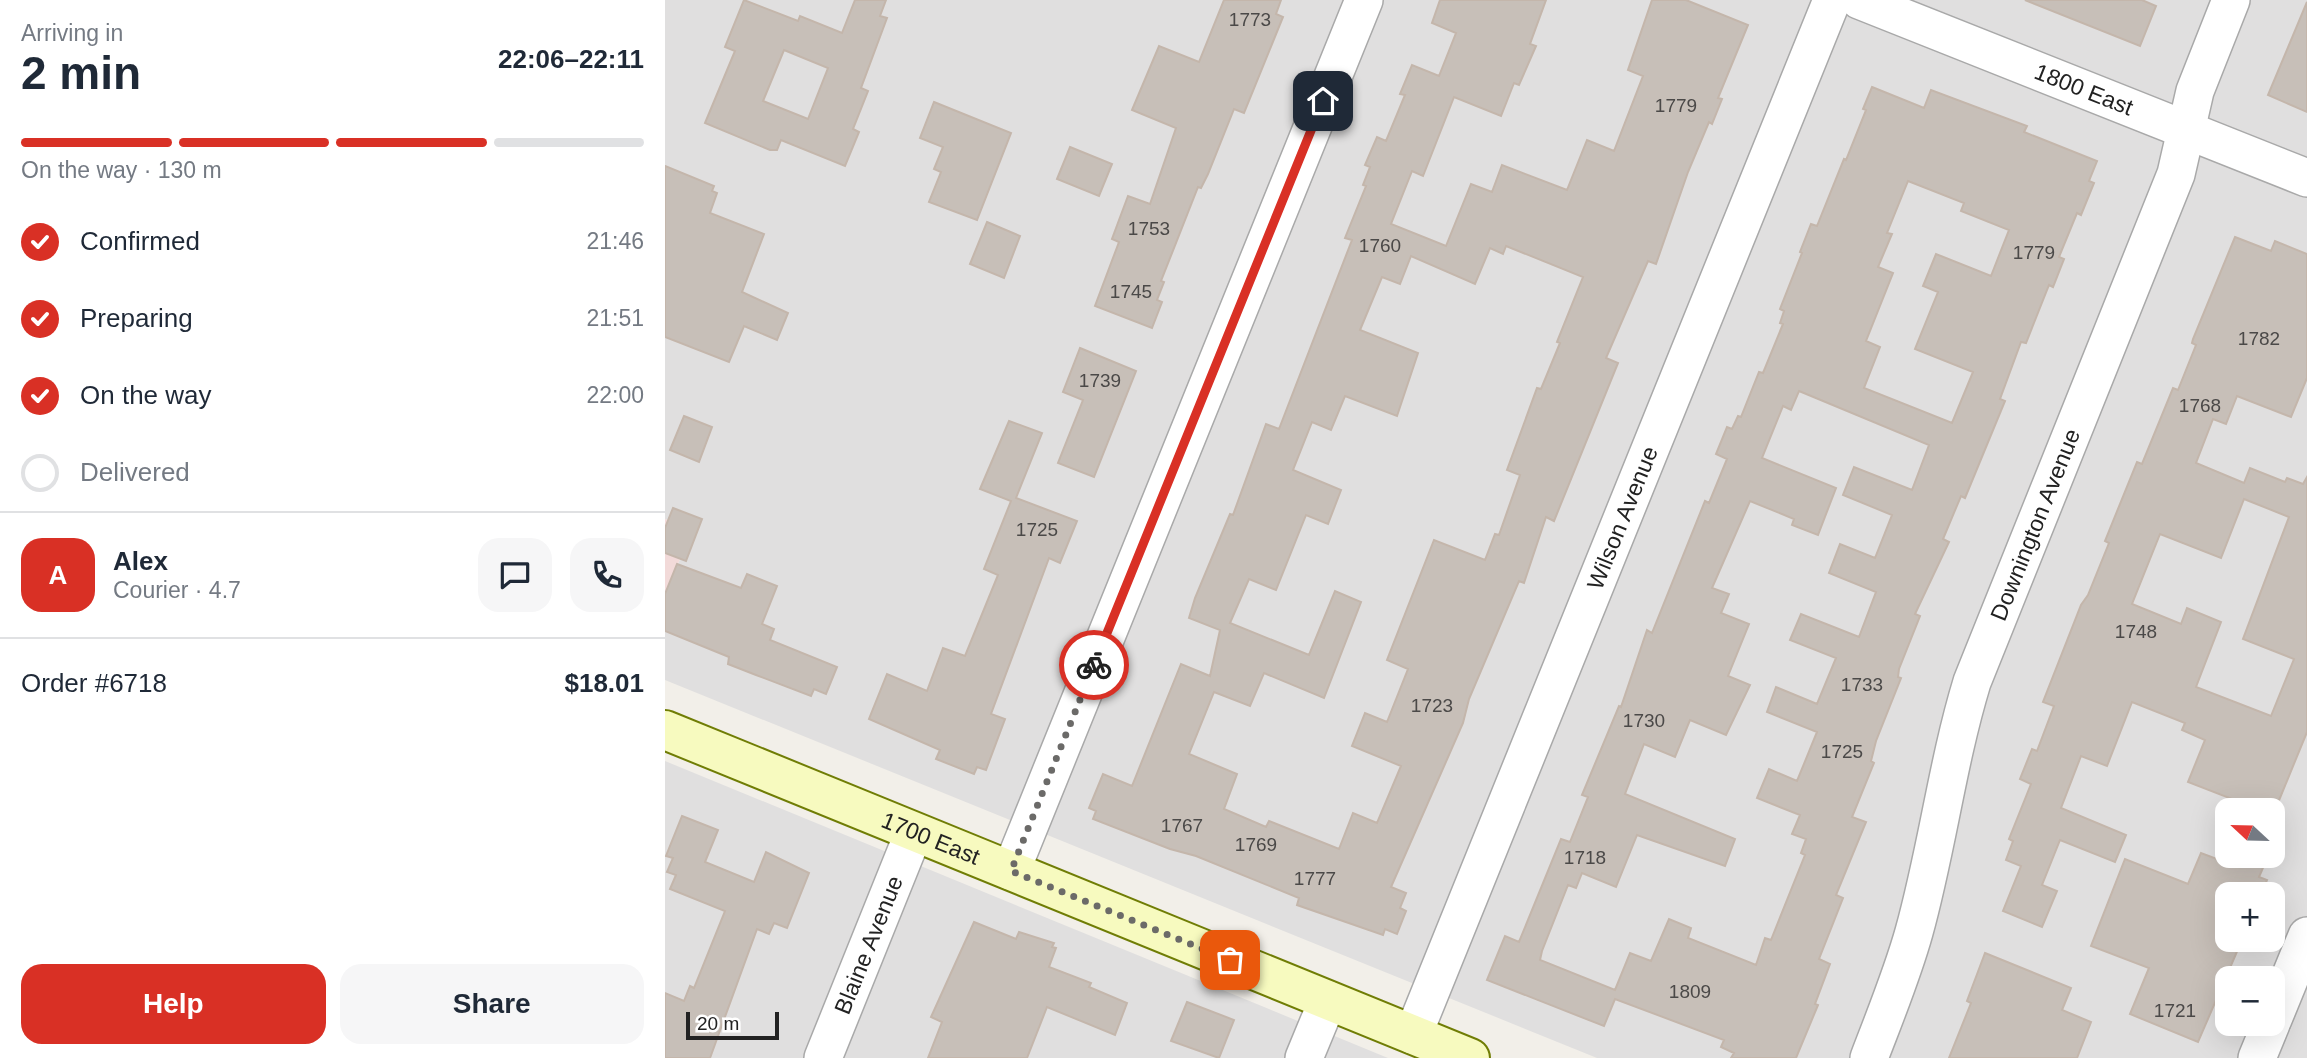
<!DOCTYPE html>
<meta charset="utf-8">
<style>
:root{--surface:#fff;--page:#f6f6f7;--text:#1f2937;--muted:#747a83;--line:#e0e1e3;--accent:#d93025}
body{margin:0;font-family:Helvetica,sans-serif;background:var(--page);color:var(--text);height:100vh;display:flex;flex-direction:column;font-size:26px;white-space:nowrap}
*{box-sizing:border-box;margin:0}
p{font-size:23px;color:var(--muted)}
.icon{flex:none;width:38px;height:38px;fill:none;stroke:currentColor;stroke-width:2;stroke-linecap:round;stroke-linejoin:round}
.map{position:relative;flex:1;overflow:hidden}
.side{display:flex;flex-direction:column;background:var(--surface);width:665px}
.side>*{flex:none}
.needle{width:46px;rotate:292deg}
.controls{position:absolute;left:1550px;top:798px;display:grid;gap:14px}
.controls a{display:grid;place-items:center;width:70px;height:70px;border-radius:14px;background:var(--surface);box-shadow:0 7px 28px #0002;font-size:35px}
.scale{position:absolute;left:21px;bottom:18px;width:93px;box-sizing:border-box;padding-left:7px;border:4px solid #222;border-top:0;font-size:19px;line-height:24px;white-space:nowrap;color:#222;-webkit-text-stroke:5px #fff;paint-order:stroke}
.pin{position:absolute;display:grid;place-items:center;width:60px;height:60px;color:#fff;margin:-30px;border-radius:14px;box-shadow:0 4px 10px #0006}
.courier{position:absolute;display:grid;place-items:center;width:70px;height:70px;margin:-35px;border:5px solid #d93025;border-radius:50%;background:#fff;color:#222;box-shadow:0 2px 9px #0007}
.head em{font-style:normal;font-weight:600}
.head div{display:flex;flex-direction:column-reverse}
.head{display:flex;align-items:center;justify-content:space-between;height:119px;padding:0 21px}
h1{font-size:46px;font-weight:600;line-height:52px}
.bar{display:grid;grid-template-columns:repeat(4,1fr);gap:10px 7px;align-content:center;height:84px;padding:0 21px}
.bar i{height:9px;border-radius:5px;background:var(--line)}
.bar .active{background:var(--accent)}
.bar p{grid-column:span 4}
.line{display:flex;align-items:center;gap:18px;padding:0 21px;border-top:2px solid var(--line)}
.line div{flex:1}
.round{display:grid;place-items:center;flex:none;width:74px;height:74px;border-radius:21px;background:var(--page)}
ol{padding:0 21px;list-style:none}
li{display:flex;align-items:center;gap:21px;height:77px}
li p{margin-inline-start:auto}
li .icon{padding:7px;border-radius:50%;background:var(--accent);color:#fff;stroke-width:4}
li:last-child{color:var(--muted)}
li i{width:38px;height:38px;border:4px solid var(--line);border-radius:50%}
.button{display:flex;gap:14px;margin-top:auto;padding:14px 21px}
.button a{flex:1;height:80px;border-radius:21px;background:var(--accent);color:#fff;font-size:28px;font-weight:600;line-height:80px;text-align:center}
.button a+a{background:var(--page);color:var(--text)}
main{display:flex;flex:1;min-height:0}
.map>svg:first-child{display:block}
</style>
<main>
<section class="side">
<div class="head"><div><h1>2 min</h1><p>Arriving in</p></div><em>22:06–22:11</em></div>
<div class="bar"><i class="active"></i><i class="active"></i><i class="active"></i><i></i><p>On the way · 130 m</p></div>
<ol>
<li><svg class="icon" aria-label="check" viewBox="0 0 24 24"><path d="M5 12l5 5 9-10"/></svg>Confirmed<p>21:46</p></li>
<li><svg class="icon" aria-label="check" viewBox="0 0 24 24"><path d="M5 12l5 5 9-10"/></svg>Preparing<p>21:51</p></li>
<li><svg class="icon" aria-label="check" viewBox="0 0 24 24"><path d="M5 12l5 5 9-10"/></svg>On the way<p>22:00</p></li>
<li><i></i>Delivered</li>
</ol>
<div class="line" style="height:126px"><b class="round" style="background:var(--accent);color:#fff">A</b><div><b>Alex</b><p>Courier · 4.7</p></div><a class="round"><svg class="icon" aria-label="chat" viewBox="0 0 24 24"><path d="M4 5h16v11H9l-5 4z"/></svg></a><a class="round"><svg class="icon" aria-label="phone" viewBox="0 0 24 24"><path d="M5 4h4l2 5-3 2q2 4 5 5l2-3 5 2v4C11 20 4 13 5 4z"/></svg></a></div>
<div class="line" style="height:91px"><div>Order #6718</div><b>$18.01</b></div>
<div class="button"><a>Help</a><a>Share</a></div>
</section>
<div class="map">
<svg width="1642" height="1058" viewBox="0 0 1642 1058">
<rect width="100%" height="100%" fill="#f2efe9"/>
<g fill="#e0dfdf" fill-rule="evenodd">
<path d="M0 0H1642V1058H932L0 680V596L27 530 0 519ZM1563 810H1608V856H1563ZM1563 894H1608V940H1563ZM1563 978H1608V1024H1563Z"/>
<path d="M0 761 723 1058H0Z"/>
</g>
<path fill="#f2dad9" d="M0 519 27 529 0 596Z"/>
<g fill="#c7bfb8" stroke="#c4b6ab" stroke-width="2" fill-rule="evenodd">
<path d="M79 0 133 21 135 16 177 33 190 0H221L215 16 222 18 196 88 203 91 188 129 194 132 180 166 116 140 112 150H105L40 123 70 51 60 47ZM119 50 163 68 143 119 98 101Z"/>
<path d="M559 0H616L611 14 618 17 579 113 569 109 543 174 536 188 533 187 496 281 499 282 492 300 497 302 487 328 430 306 454 242 447 239 463 196 485 204 511 128 467 110 494 46 534 62Z"/>
<path d="M775 0H881L865 44 871 46 854 85 849 83 836 116 789 97 758 176 747 171 726 224 781 246 806 184 827 192 837 165 902 190 922 140 949 151 978 76 963 70 987 0H1021L1083 25 1053 98 1057 99 1047 124 1044 122 1023 172 991 264 983 261 941 358 953 363 889 521 881 517 859 583 854 581 804 699 798 723 726 887 741 893 735 908 741 911 732 934 720 929 718 935 632 905 634 898 531 856 505 849 428 819 431 811 424 808 438 774 467 786 516 664 545 676 555 630 524 618 530 598 565 514 568 515 601 424 614 429 687 240 680 238 701 186 698 185 705 167 700 165 712 137 721 141 740 95 735 94 747 65 774 76 791 33 767 23ZM841 246 918 277 892 342 895 343 876 389 872 388 842 470 855 475 834 535 830 534 820 560 769 540 722 660 743 669 722 722 700 713 687 746 736 766 712 823 688 813 674 849 604 821 601 827 559 809 572 774 524 754 549 692 585 706 599 673 659 698 696 602 670 591 644 655 565 623 584 579 611 590 641 515 663 524 676 490 628 470 647 422 666 430 680 396 732 416 753 353 695 330 717 277 735 284 746 256 810 284 825 248 838 254Z"/>
<path d="M1360 0H1477L1491 6 1475 46Z"/>
<path d="M1642 2V112L1603 95Z"/>
<path d="M1207 87 1259 108 1266 90 1362 126 1359 132 1432 161 1424 181 1429 183 1416 215 1412 213 1394 257 1399 259 1388 287 1384 285 1361 343 1356 342 1335 399 1340 401 1300 498 1296 496 1278 539 1284 542 1250 614 1255 616 1234 669 1233 677 1236 678 1211 741 1206 761 1209 763 1187 817 1201 822 1171 895 1178 898 1154 959 1165 964 1150 1004 1153 1005 1131 1058H1066L1069 1053 1056 1047 1059 1040 950 999 939 1026 822 980 840 936 854 942 896 839 905 842 923 797 917 795 954 706 956 707 982 630 987 633 1040 501 1044 503 1062 459 1051 454 1062 427 1067 429 1073 416 1076 417 1094 372 1098 373 1118 324 1115 323 1119 311 1115 309 1137 253 1135 252 1146 224 1152 226 1179 159 1181 160 1201 110 1198 109ZM1243 181 1299 203 1296 211 1344 230 1326 276 1271 254 1258 286 1273 292 1250 349 1308 372 1287 423 1199 388 1215 347 1201 341 1228 273 1213 267 1227 234 1222 233ZM1134 391 1264 445 1247 490 1189 467 1178 495 1227 515 1210 558 1175 544 1164 573 1211 592 1194 637 1136 614 1125 640 1171 658 1152 704 1111 687 1102 712 1152 732 1132 781 1104 769 1092 798 1135 815 1127 834 1141 839 1136 853 1140 855 1106 940 1100 938 1091 965 1023 938 1026 928 1004 919 986 961 965 953 950 990 875 960 877 951 903 885 911 888 917 873 951 887 972 835 1060 866 1070 839 960 794 979 744 1010 757 1025 720 1061 735 1085 685 1063 676 1084 624 1056 613 1064 594 1047 588 1085 501 1129 519 1127 525 1153 535 1171 488 1097 458 1118 406 1126 410Z"/>
<path d="M269 102 346 133 312 220 264 202 276 172 269 169 278 147 255 138Z"/>
<path d="M405 147 447 164 434 196 392 179Z"/>
<path d="M0 166 49 186 47 191 52 193 45 213 99 234 77 292 123 313 112 340 79 326 64 362 0 337Z"/>
<path d="M322 222 355 236 339 278 305 264Z"/>
<path d="M1570 237 1606 251 1610 241 1642 254V378L1626 417 1572 396 1561 424 1548 419 1531 463 1579 483 1585 468 1620 482 1622 478 1638 484 1642 477V732L1608 815V810H1577L1580 804 1523 782 1540 740 1517 730 1520 723 1467 702 1442 766 1416 756 1396 808 1461 835 1450 862 1395 840 1377 885 1392 891 1377 927 1338 911 1356 866 1341 860 1348 841 1344 839 1366 784 1355 779 1367 749 1372 751 1389 706 1378 702 1416 605 1423 595 1444 543 1440 541 1472 462 1477 464 1508 388 1513 390 1531 345 1527 343 1528 339ZM1579 499 1624 517 1578 639 1629 659 1606 716 1531 687 1556 622 1522 608 1516 624 1467 604 1495 534 1556 558Z"/>
<path d="M415 348 471 371 429 477 393 463 418 400 398 392Z"/>
<path d="M19 416 47 427 34 462 5 450Z"/>
<path d="M344 421 377 433 351 498 412 521 395 563 384 558 326 714 340 719 321 770 312 767 309 774 271 759 275 750 204 719 222 674 262 691 278 648 300 656 333 575 319 569 346 501 315 489Z"/>
<path d="M8 508 37 519 21 561 0 553V528Z"/>
<path d="M12 564 76 588 82 574 112 586 97 624 109 629 105 640 172 667 161 694 149 689 146 696 91 675 63 664 64 657 0 631V594Z"/>
<path d="M17 816 53 830 40 862 89 882 101 852 144 873 122 928 109 923 104 934 92 929 45 1058H0V993L19 1001 25 986 29 988 60 911 5 889 11 875 2 872 8 858 1 856Z"/>
<path d="M1563 846V856H1603L1594 877 1602 880 1596 894H1563V940H1577L1533 1042 1465 1014 1484 968 1426 946 1460 859 1523 884 1536 853 1557 861Z"/>
<path d="M309 922 351 939 354 932 389 943 387 947 391 948 384 967 426 983 424 987 462 1003 450 1035 382 1007 362 1058H263L277 1022 266 1017Z"/>
<path d="M1320 953 1406 988 1397 1010 1426 1022 1412 1058H1284L1306 1003 1302 1001Z"/>
<path d="M522 1002 569 1020 554 1058 506 1041Z"/>
</g>
<g fill="none" stroke-linecap="round" stroke-linejoin="round">
<g stroke="#a9a9a9" stroke-width="40">
<g id="street">
<path id="s1" d="M1194 0 1642 178"/>
<path d="M346 871 699 0"/>
<path d="M1608 1019 1642 936"/>
<path id="s2" d="M748 1035 1167 0"/>
<path id="s3" d="M158 1058 249 832"/>
<path d="M639 1058 663 1000"/>
<path id="s4" d="M1204 1058C1220 1016 1237 975 1249 932 1272 850 1282 764 1307 682L1511 174 1530 91 1566 0"/>
<path d="M1592 1058 1606 1024"/>
</g>
</g>
<g stroke="#707d05" stroke-width="42">
<g id="secondary">
<path id="s5" d="M0 730 805 1058"/>
</g>
</g>
<use href="#street" stroke="#fff" stroke-width="37"/>
<use href="#secondary" stroke="#f7fabf" stroke-width="38"/>
</g>
<g fill="none" stroke-linecap="round" stroke-linejoin="round">
<path stroke="#6b6a68" stroke-width="7" stroke-dasharray="0 12.6" d="M429 665 346 871 565 960"/>
<path stroke="#d93025" stroke-width="9" d="M429 665 658 101"/>
</g>
<g text-anchor="middle" stroke-width="7" stroke-linejoin="round" paint-order="stroke">
<g font-size="19" fill="#4b4948">
<text x="585" y="26">1773</text>
<text x="1011" y="112">1779</text>
<text x="484" y="235">1753</text>
<text x="715" y="252">1760</text>
<text x="1369" y="259">1779</text>
<text x="466" y="298">1745</text>
<text x="1594" y="345">1782</text>
<text x="435" y="387">1739</text>
<text x="1535" y="412">1768</text>
<text x="372" y="536">1725</text>
<text x="1471" y="638">1748</text>
<text x="1197" y="691">1733</text>
<text x="767" y="712">1723</text>
<text x="979" y="727">1730</text>
<text x="1177" y="758">1725</text>
<text x="517" y="832">1767</text>
<text x="591" y="851">1769</text>
<text x="920" y="864">1718</text>
<text x="650" y="885">1777</text>
<text x="1025" y="998">1809</text>
<text x="1510" y="1017">1721</text>
</g>
<g font-size="23" fill="#222" stroke="#fff">
<text dy="8" stroke="none"><textPath href="#s1" startOffset="242">1800 East</textPath></text>
<text dy="8" stroke="none"><textPath href="#s2" startOffset="558">Wilson Avenue</textPath></text>
<text dy="8" stroke="none"><textPath href="#s4" startOffset="560">Downington Avenue</textPath></text>
<text dy="8" stroke="none"><textPath href="#s5" startOffset="287">1700 East</textPath></text>
<text dy="8" stroke="none"><textPath href="#s3" startOffset="122">Blaine Avenue</textPath></text>
</g>
</g>
</svg>
<div class="controls">
<a><svg class="needle" viewBox="-14 -14 28 28"><path d="M0-13l5 13h-10z" fill="#e53935"/><path d="M0 13l5-13h-10z" fill="#747a83"/></svg></a>
<a>+</a>
<a>−</a>
</div>
<div class="scale">20 m</div>
<div class="pin" style="left:565px;top:960px;background:#ea580c"><svg class="icon" aria-label="bag" viewBox="0 0 24 24"><path d="M5 8h14l-1 12H6zM9 8a3 3 0 0 1 6 0"/></svg></div>
<div class="pin" style="left:658px;top:101px;background:#1f2937"><svg class="icon" aria-label="home" viewBox="0 0 24 24"><path d="M3 11l9-7 9 7M6 9v11h12V9"/></svg></div>
<div class="courier" style="left:429px;top:665px"><svg class="icon" aria-label="bike" viewBox="0 0 24 24"><circle cx="6" cy="16" r="4"/><circle cx="18" cy="16" r="4"/><path d="M6 16l4-8h5l3 8M10 8l3 8H6M13 5h3"/></svg></div>
</div>
</main>
